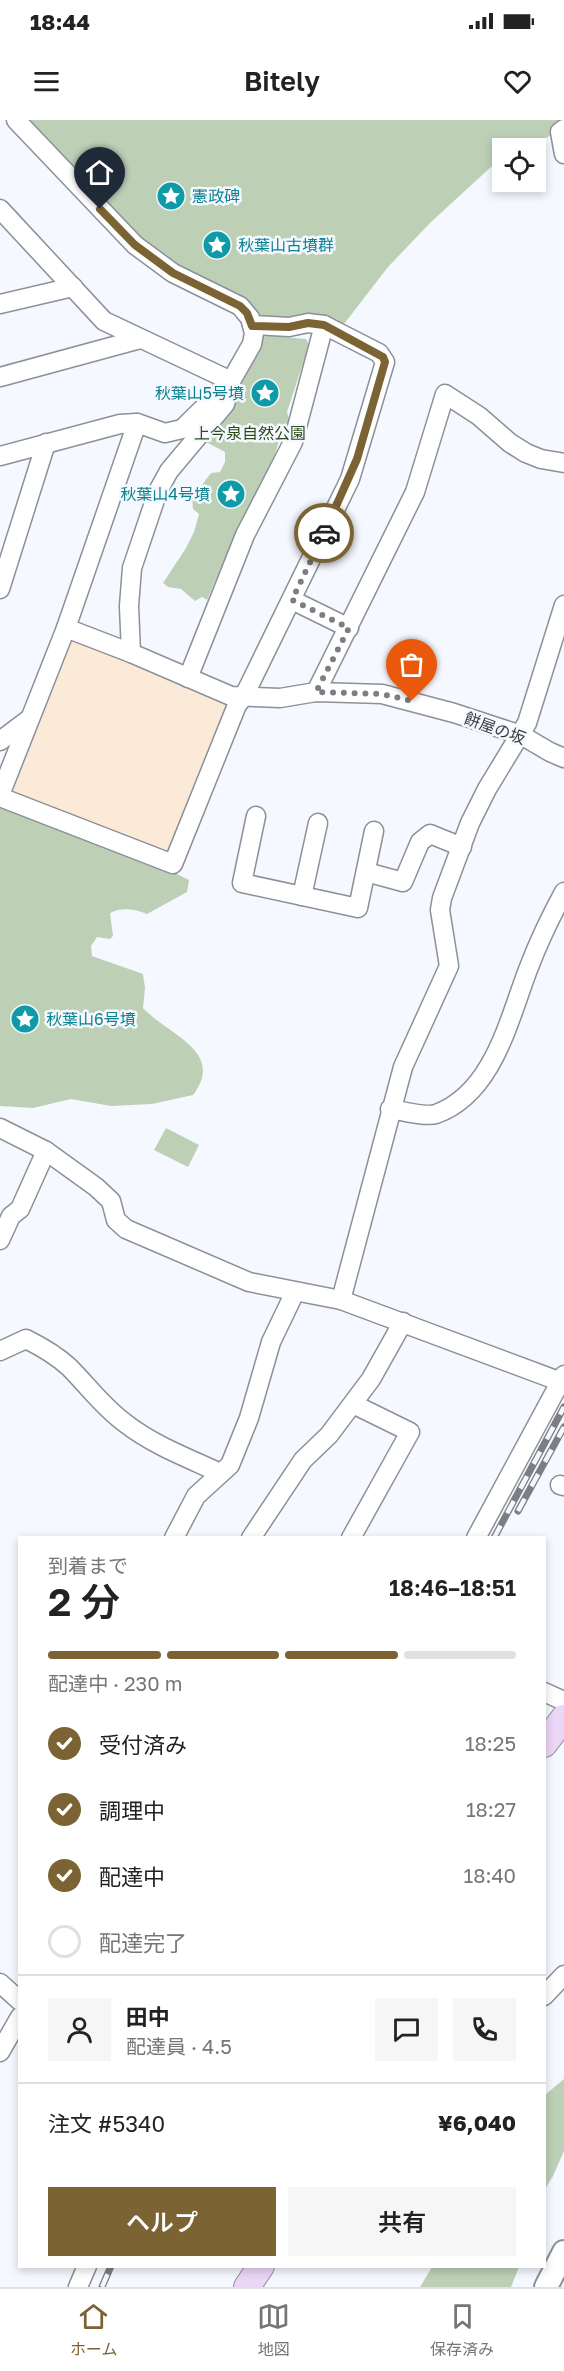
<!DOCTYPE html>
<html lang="ja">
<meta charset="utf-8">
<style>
:root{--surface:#fff;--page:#f6f6f6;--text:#222;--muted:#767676;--line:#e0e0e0;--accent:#7b6334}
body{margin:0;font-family:"Golos Text","Noto Sans JP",sans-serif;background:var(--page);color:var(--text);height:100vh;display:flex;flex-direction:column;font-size:22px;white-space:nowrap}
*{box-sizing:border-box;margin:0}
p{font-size:20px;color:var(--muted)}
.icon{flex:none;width:33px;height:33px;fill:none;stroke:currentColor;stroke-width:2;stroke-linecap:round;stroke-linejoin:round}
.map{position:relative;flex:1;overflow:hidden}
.side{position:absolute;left:18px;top:1416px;width:528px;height:732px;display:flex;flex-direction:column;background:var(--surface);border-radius:0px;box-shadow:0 3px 9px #0003}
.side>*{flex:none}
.controls{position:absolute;left:492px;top:18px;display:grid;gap:12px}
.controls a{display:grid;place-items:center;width:54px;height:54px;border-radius:0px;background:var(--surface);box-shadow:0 3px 9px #0003;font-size:30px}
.pin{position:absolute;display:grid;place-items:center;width:51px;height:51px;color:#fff;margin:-62px -26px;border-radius:50% 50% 50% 0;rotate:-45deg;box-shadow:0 0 6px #0007}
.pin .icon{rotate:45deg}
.courier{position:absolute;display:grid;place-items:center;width:60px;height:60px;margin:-30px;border:4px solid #7b6334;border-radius:50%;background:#fff;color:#222;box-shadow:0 2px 8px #0007}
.overview em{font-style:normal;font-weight:600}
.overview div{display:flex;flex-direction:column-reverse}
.overview{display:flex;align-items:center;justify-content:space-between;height:102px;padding:0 30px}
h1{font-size:39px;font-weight:600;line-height:45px}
.bar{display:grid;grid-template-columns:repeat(4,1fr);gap:9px 6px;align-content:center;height:72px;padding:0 30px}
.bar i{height:8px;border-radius:4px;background:var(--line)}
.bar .active{background:var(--accent)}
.bar p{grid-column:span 4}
.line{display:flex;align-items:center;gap:15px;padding:0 30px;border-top:2px solid var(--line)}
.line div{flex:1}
.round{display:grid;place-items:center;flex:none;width:63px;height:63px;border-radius:0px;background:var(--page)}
ol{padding:0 30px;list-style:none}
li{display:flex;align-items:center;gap:18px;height:66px}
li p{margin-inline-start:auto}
li .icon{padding:6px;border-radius:50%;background:var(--accent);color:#fff;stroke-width:4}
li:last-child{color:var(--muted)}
li i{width:33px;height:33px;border:3px solid var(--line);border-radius:50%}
.cta{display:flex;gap:12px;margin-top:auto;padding:12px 30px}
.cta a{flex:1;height:69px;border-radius:0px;background:var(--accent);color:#fff;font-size:24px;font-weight:600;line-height:69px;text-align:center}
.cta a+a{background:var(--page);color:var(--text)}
.status{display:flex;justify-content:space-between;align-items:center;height:42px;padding:0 30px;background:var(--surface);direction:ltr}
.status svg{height:16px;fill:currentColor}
header{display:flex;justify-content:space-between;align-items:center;height:78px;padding:0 30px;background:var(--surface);font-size:27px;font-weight:600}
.dock{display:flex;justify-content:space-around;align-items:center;height:84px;border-top:2px solid var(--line);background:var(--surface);font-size:16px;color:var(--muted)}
.dock a{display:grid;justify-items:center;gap:3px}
.dock .active{color:var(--accent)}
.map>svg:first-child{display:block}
</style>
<div class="status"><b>18:44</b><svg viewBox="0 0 49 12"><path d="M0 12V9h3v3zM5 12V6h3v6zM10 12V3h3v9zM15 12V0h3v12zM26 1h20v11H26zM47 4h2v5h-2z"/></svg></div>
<header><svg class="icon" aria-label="menu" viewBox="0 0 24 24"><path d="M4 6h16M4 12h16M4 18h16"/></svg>Bitely<svg class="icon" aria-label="heart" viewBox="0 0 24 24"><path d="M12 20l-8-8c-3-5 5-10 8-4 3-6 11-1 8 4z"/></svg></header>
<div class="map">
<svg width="564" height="2167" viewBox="0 0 564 2167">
<rect width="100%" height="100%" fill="#f5f8fe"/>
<path fill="#fcead9" d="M73 520 227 585 229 591 171 733 165 737 13 676 10 668 67 523Z"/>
<g fill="#bdd0b6">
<path d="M24 0H559L560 3C549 24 525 28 502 28V40L491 47 431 102 388 147 344 204 320 195 290 199 252 195 159 139Z"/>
<path d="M271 212 281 213 284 217 306 219 309 225 287 292 289 300 281 314 271 348 243 406 237 410 207 480 202 477 195 481 181 469 168 467 163 463 186 428 194 412 199 394 193 389 192 378 211 353 220 352 225 342V332L206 322C213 312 222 303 228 292 243 267 243 228 271 212Z"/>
<path d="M0 683 175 753 189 760 187 772 147 794C134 789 123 787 110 793L113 816 110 819 97 817 91 826 92 836 143 854 145 868 143 888C168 915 226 931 193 975L152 984 111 986 71 979 33 988 0 986Z"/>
<path d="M166 1008 199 1025 188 1047 154 1030Z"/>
<path d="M564 1959V2031L553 2056 545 2069V1975Z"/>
<path d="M432 2147V2146L519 2147 511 2167H420Z"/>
</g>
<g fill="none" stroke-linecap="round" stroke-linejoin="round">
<g stroke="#8c9098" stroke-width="21">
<g id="minor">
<path d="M16 0 135 125 173 153 240 186 250 198 254 213 252 224 231 261 225 284 169 351 158 371 132 448 129 486 131 533"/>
<path d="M564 9 560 12 564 34"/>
<path d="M0 89 104 201 231 261"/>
<path d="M0 184 73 167"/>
<path d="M0 257 140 219"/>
<path d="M0 336 120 304 137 303 165 313 182 309 230 262"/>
<path d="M0 469 46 323"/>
<path d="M292 480 349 508"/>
<path d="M66 508 137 303"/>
<path d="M188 558 245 415 293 322 324 205"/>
<path d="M316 572 415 372 445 274 479 296 510 323 526 333 541 339 564 343"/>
<path d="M0 621 28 600"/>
<path d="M0 675 66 508 131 533 231 576 280 578 316 572 382 574 454 593 521 615 550 632 564 638"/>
<path d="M0 677 173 744 237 585 244 576 350 359 385 242 379 233 324 205 308 203 289 207 252 205"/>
<path d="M256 696 242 763 358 788 374 711"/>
<path d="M366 752 403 762 420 722 430 714 462 727"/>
<path d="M302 776 318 703"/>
<path d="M390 989C401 991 427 997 436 994 494 973 509 898 529 847 539 821 551 796 564 772"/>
<path d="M0 1008 46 1031 96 1067 111 1081 116 1100 126 1109 249 1162 341 1180 564 1263"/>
<path d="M0 1120 11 1096 20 1089 46 1031"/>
<path d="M341 1180 403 947 449 846 440 790 442 778 470 703 487 669 527 603 564 485"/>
<path d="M0 1231 26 1219C42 1227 56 1235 69 1247 88 1266 103 1287 125 1303 153 1325 188 1338 220 1353"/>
<path d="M560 1365 564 1366"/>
<path d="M174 1418 196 1376 230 1345 249 1298 271 1222 295 1172"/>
<path d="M251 1418 303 1340 329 1315 371 1259 403 1202"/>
<path d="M351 1418 410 1312 353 1284"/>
<path d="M476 1418 564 1255"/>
<path d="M544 1572 564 1581"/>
<path d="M0 1863 20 1881"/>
<path d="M544 1876 564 1855"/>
<path d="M0 1932 20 1897"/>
<path d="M78 2167 87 2146"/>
</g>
</g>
<g stroke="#8c9098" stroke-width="26">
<path id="tertiary" d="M546 2167 564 2132"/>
</g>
<g stroke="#8c9098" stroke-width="28">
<g id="secondary">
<path d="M544 1624 564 1598"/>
<path d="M247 2167 261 2146"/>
</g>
</g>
<use href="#minor" stroke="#fff" stroke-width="18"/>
<use href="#tertiary" stroke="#fff" stroke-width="22"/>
<use href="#secondary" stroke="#ecd6f7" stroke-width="26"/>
<g stroke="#7c7e82" stroke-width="7">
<g id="rail">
<path d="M518 1391 564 1307"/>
<path d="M494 1418 564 1287"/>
<path d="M102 2167 111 2146"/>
</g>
</g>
<use href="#rail" stroke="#f5f8fe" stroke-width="4.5" stroke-dasharray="14" stroke-linecap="butt"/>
</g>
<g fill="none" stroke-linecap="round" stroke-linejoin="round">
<path stroke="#7c7e82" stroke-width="6" stroke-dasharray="0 10.8" d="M324 413 292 480 349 508 316 572 382 574 412 581"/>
<path stroke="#7b6334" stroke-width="8" d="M100 89 135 125 173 153 240 186 247 193 252 206 289 207 308 203 324 205 383 237 385 242 357 339 324 413"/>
</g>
<defs>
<g id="sight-disc" transform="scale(1.5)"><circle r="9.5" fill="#0f9aa8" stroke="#f5f8fe"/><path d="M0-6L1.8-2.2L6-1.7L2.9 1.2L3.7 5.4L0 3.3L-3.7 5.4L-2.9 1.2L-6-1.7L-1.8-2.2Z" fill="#fff"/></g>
</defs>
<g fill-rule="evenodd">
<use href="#sight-disc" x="171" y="76"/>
<use href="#sight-disc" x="217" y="125"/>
<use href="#sight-disc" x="265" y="273"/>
<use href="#sight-disc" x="231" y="374"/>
<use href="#sight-disc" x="25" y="899"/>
</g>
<g text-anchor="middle" stroke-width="5" stroke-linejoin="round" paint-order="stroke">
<g font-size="16" fill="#0d838f" stroke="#f5f8fe" text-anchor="start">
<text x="192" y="82">憲政碑</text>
<text x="238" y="131">秋葉山古墳群</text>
<text x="244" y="279" text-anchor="end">秋葉山5号墳</text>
<text x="210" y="380" text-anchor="end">秋葉山4号墳</text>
<text x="46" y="905">秋葉山6号墳</text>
</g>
<g font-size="16" fill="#2b4d1c" stroke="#f5f8fe">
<text x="250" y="319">上今泉自然公園</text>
</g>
<g font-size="16" fill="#3b3d40" stroke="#f5f8fe">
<text transform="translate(495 608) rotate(20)" y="6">餅屋の坂</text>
</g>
</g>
</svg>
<div class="controls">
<a><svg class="icon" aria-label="locate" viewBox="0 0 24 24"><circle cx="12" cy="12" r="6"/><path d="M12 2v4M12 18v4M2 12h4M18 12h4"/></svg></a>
</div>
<div class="pin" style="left:412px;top:581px;background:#ea580c"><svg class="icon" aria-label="bag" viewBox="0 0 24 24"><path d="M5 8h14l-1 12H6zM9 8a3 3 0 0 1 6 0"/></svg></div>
<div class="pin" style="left:100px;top:89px;background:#1f2937"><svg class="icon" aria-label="home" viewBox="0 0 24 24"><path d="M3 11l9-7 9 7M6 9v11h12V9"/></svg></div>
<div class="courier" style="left:324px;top:413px"><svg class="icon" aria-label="car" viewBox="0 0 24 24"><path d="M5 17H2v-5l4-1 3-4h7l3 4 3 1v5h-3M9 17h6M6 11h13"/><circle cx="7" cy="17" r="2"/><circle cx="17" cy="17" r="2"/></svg></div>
<section class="side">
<div class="overview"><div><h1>2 分</h1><p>到着まで</p></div><em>18:46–18:51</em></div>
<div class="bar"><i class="active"></i><i class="active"></i><i class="active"></i><i></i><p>配達中 · 230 m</p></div>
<ol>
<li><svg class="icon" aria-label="check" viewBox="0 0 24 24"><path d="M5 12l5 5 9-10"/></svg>受付済み<p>18:25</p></li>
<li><svg class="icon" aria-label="check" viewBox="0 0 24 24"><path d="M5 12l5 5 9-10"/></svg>調理中<p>18:27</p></li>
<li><svg class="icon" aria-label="check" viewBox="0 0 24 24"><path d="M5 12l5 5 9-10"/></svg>配達中<p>18:40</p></li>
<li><i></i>配達完了</li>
</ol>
<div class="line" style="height:108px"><a class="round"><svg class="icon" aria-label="person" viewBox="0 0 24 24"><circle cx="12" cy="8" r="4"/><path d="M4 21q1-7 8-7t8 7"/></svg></a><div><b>田中</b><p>配達員 · 4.5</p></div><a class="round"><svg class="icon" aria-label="chat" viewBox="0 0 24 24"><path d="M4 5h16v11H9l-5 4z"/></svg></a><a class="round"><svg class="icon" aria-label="phone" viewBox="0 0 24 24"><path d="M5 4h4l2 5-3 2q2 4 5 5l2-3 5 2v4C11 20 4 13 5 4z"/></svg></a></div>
<div class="line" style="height:78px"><div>注文 #5340</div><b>¥6,040</b></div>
<div class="cta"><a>ヘルプ</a><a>共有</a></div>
</section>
</div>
<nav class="dock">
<a class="active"><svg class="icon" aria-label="home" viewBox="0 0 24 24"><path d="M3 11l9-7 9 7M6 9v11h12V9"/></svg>ホーム</a>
<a><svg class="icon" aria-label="map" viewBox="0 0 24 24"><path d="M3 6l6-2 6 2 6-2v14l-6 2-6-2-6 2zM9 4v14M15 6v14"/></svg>地図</a>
<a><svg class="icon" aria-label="saved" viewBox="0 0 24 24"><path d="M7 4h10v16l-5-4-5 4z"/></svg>保存済み</a>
</nav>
